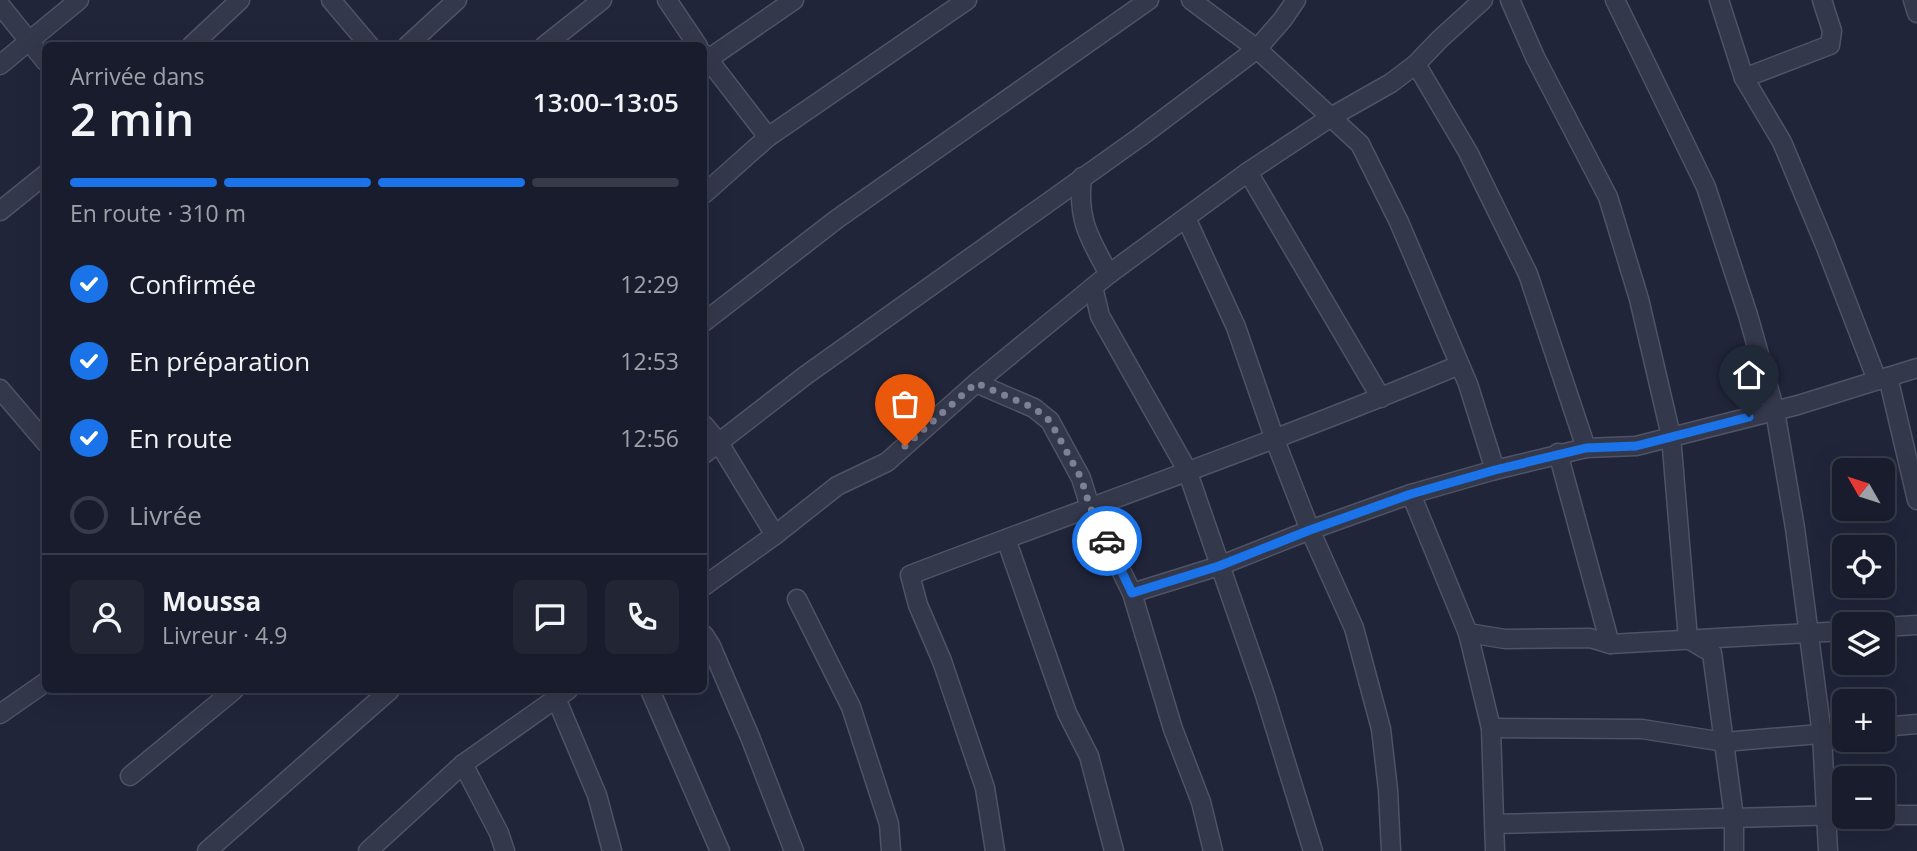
<!DOCTYPE html>
<html lang="fr">
<meta charset="utf-8">
<style>
:root{--surface:#191c2c;--page:#222534;--text:#f1f3f6;--muted:#9fa1a9;--line:#373a48;--accent:#1a73e8}
body{margin:0;font-family:"Open Sans",sans-serif;background:var(--page);color:var(--text);height:100vh;display:flex;flex-direction:column;font-size:26px;white-space:nowrap}
*{box-sizing:border-box;margin:0}
p{font-size:23px;color:var(--muted)}
.icon{flex:none;width:38px;height:38px;fill:none;stroke:currentColor;stroke-width:2;stroke-linecap:round;stroke-linejoin:round}
.map{position:relative;flex:1;overflow:hidden}
.sheet{position:absolute;left:42px;top:42px;width:665px;height:651px;display:flex;flex-direction:column;background:var(--surface);border-radius:10px;box-shadow:0 7px 28px #0002,0 0 0 2px var(--line)}
.sheet>*{flex:none}
.needle{width:46px;rotate:309deg}
.buttons{position:absolute;left:1832px;top:458px;display:grid;gap:14px}
.buttons a{display:grid;place-items:center;width:63px;height:63px;border-radius:10px;background:var(--surface);box-shadow:0 7px 28px #0002,0 0 0 2px var(--line);font-size:35px}
.pin{position:absolute;display:grid;place-items:center;width:60px;height:60px;color:#fff;margin:-72px -30px;border-radius:50% 50% 50% 0;rotate:-45deg;box-shadow:0 0 7px #0007}
.pin .icon{rotate:45deg}
.courier{position:absolute;display:grid;place-items:center;width:70px;height:70px;margin:-35px;border:5px solid #1a73e8;border-radius:50%;background:#fff;color:#222;box-shadow:0 2px 9px #0007}
.head em{font-style:normal;font-weight:600}
.head div{display:flex;flex-direction:column-reverse}
.head{display:flex;align-items:center;justify-content:space-between;height:119px;padding:0 28px}
h1{font-size:46px;font-weight:600;line-height:52px}
.bar{display:grid;grid-template-columns:repeat(4,1fr);gap:10px 7px;align-content:center;height:84px;padding:0 28px}
.bar i{height:9px;border-radius:5px;background:var(--line)}
.bar .on{background:var(--accent)}
.bar p{grid-column:span 4}
.line{display:flex;align-items:center;gap:18px;padding:0 28px;border-top:2px solid var(--line)}
.line div{flex:1}
.round{display:grid;place-items:center;flex:none;width:74px;height:74px;border-radius:10px;background:var(--page)}
ol{padding:0 28px;list-style:none}
li{display:flex;align-items:center;gap:21px;height:77px}
li p{margin-inline-start:auto}
li .icon{padding:7px;border-radius:50%;background:var(--accent);color:#fff;stroke-width:4}
li:last-child{color:var(--muted)}
li i{width:38px;height:38px;border:4px solid var(--line);border-radius:50%}
.map>svg:first-child{display:block}
</style>
<div class="map">
<svg width="1917" height="851" viewBox="0 0 1917 851">
<rect width="100%" height="100%" fill="#21253a"/>
<g fill="none" stroke-linecap="round" stroke-linejoin="round">
<g stroke="#4f5365" stroke-width="21">
<g id="minor">
<path d="M331 0 370 46"/>
<path d="M667 0 698 46"/>
<path d="M1191 0 1257 49 1360 144 1399 222 1468 384 1495 470"/>
<path d="M1510 0 1535 57 1608 197 1639 299 1671 436 1688 639 1712 653 1734 817V851"/>
<path d="M1615 0 1706 187 1748 315 1775 411 1795 528 1822 735 1828 851"/>
<path d="M1719 0 1744 78 1782 142 1825 245 1877 380"/>
<path d="M1913 0 1917 13"/>
<path d="M0 5 46 62"/>
<path d="M191 46 240 0"/>
<path d="M407 46 457 0"/>
<path d="M544 46 602 0"/>
<path d="M704 54 768 137"/>
<path d="M704 62 794 0"/>
<path d="M1416 64 1468 152 1528 274 1586 448"/>
<path d="M0 65 79 0"/>
<path d="M1744 78 1830 45 1832 31 1822 0"/>
<path d="M1248 172 1381 398"/>
<path d="M1082 177C1077 219 1089 238 1109 274"/>
<path d="M704 194 768 137 967 0"/>
<path d="M0 211 46 174"/>
<path d="M1186 218 1236 327 1275 440 1310 530 1354 628 1381 729 1388 790 1391 851"/>
<path d="M1093 287 1100 316 1187 470 1264 692 1313 851"/>
<path d="M704 322 837 219 1149 0"/>
<path d="M1888 377 1917 500"/>
<path d="M976 383 1034 408 1050 421 1081 478 1090 507 1132 593 1173 729 1201 802 1213 851"/>
<path d="M0 389 46 443"/>
<path d="M704 425 719 443 775 535"/>
<path d="M1558 453 1610 644"/>
<path d="M704 454 806 375 1140 137 1257 49 1283 19 1296 0"/>
<path d="M1411 494 1468 633 1491 728 1495 851"/>
<path d="M1006 539 1067 713 1089 756 1114 851"/>
<path d="M704 586 775 535 837 486 887 462 976 383 1109 274 1248 172 1331 117 1391 83 1416 64 1440 39 1483 0"/>
<path d="M1132 593 1219 566 1310 530 1411 494 1495 470 1586 448 1636 446 1798 405 1917 368"/>
<path d="M797 599 851 707 889 824 891 851"/>
<path d="M1883 627 1917 625"/>
<path d="M1468 633 1505 639 1590 638 1610 644 1844 631"/>
<path d="M704 635 711 646 750 737 794 851"/>
<path d="M650 690 720 851"/>
<path d="M556 698 597 795 612 851"/>
<path d="M0 714 46 682"/>
<path d="M1883 727 1917 724"/>
<path d="M1491 728 1642 729 1724 742 1844 732"/>
<path d="M463 764 499 833 505 851"/>
<path d="M130 776 234 690"/>
<path d="M1883 815H1917"/>
<path d="M1495 824 1844 815"/>
<path d="M207 851 390 690"/>
<path d="M368 851 463 764 568 690"/>
<path d="M995 851 985 788 942 661 918 605 910 575C1093 505 1279 441 1459 365"/>
</g>
</g>
<use href="#minor" stroke="#34384b" stroke-width="18"/>
</g>
<g fill="none" stroke-linecap="round" stroke-linejoin="round">
<path stroke="#7d8196" stroke-width="7" stroke-dasharray="0 12.6" d="M905 446 976 383 1034 408 1050 421 1081 478 1090 507 1107 541"/>
<path stroke="#1a73e8" stroke-width="9" d="M1107 541 1132 593 1219 566 1310 530 1411 494 1495 470 1586 448 1636 446 1749 417"/>
</g>
</svg>
<div class="buttons">
<a><svg class="needle" viewBox="-14 -14 28 28"><path d="M0-13l5 13h-10z" fill="#e53935"/><path d="M0 13l5-13h-10z" fill="#9fa1a9"/></svg></a>
<a><svg class="icon" aria-label="locate" viewBox="0 0 24 24"><circle cx="12" cy="12" r="6"/><path d="M12 2v4M12 18v4M2 12h4M18 12h4"/></svg></a>
<a><svg class="icon" aria-label="layers" viewBox="0 0 24 24"><path d="M12 4l9 5-9 5-9-5zM3 14l9 5 9-5"/></svg></a>
<a>+</a>
<a>−</a>
</div>
<div class="pin" style="left:905px;top:446px;background:#ea580c"><svg class="icon" aria-label="bag" viewBox="0 0 24 24"><path d="M5 8h14l-1 12H6zM9 8a3 3 0 0 1 6 0"/></svg></div>
<div class="pin" style="left:1749px;top:417px;background:#1f2937"><svg class="icon" aria-label="home" viewBox="0 0 24 24"><path d="M3 11l9-7 9 7M6 9v11h12V9"/></svg></div>
<div class="courier" style="left:1107px;top:541px"><svg class="icon" aria-label="car" viewBox="0 0 24 24"><path d="M5 17H2v-5l4-1 3-4h7l3 4 3 1v5h-3M9 17h6M6 11h13"/><circle cx="7" cy="17" r="2"/><circle cx="17" cy="17" r="2"/></svg></div>
<section class="sheet">
<div class="head"><div><h1>2 min</h1><p>Arrivée dans</p></div><em>13:00–13:05</em></div>
<div class="bar"><i class="on"></i><i class="on"></i><i class="on"></i><i></i><p>En route · 310 m</p></div>
<ol>
<li><svg class="icon" aria-label="check" viewBox="0 0 24 24"><path d="M5 12l5 5 9-10"/></svg>Confirmée<p>12:29</p></li>
<li><svg class="icon" aria-label="check" viewBox="0 0 24 24"><path d="M5 12l5 5 9-10"/></svg>En préparation<p>12:53</p></li>
<li><svg class="icon" aria-label="check" viewBox="0 0 24 24"><path d="M5 12l5 5 9-10"/></svg>En route<p>12:56</p></li>
<li><i></i>Livrée</li>
</ol>
<div class="line" style="height:126px"><a class="round"><svg class="icon" aria-label="person" viewBox="0 0 24 24"><circle cx="12" cy="8" r="4"/><path d="M4 21q1-7 8-7t8 7"/></svg></a><div><b>Moussa</b><p>Livreur · 4.9</p></div><a class="round"><svg class="icon" aria-label="chat" viewBox="0 0 24 24"><path d="M4 5h16v11H9l-5 4z"/></svg></a><a class="round"><svg class="icon" aria-label="phone" viewBox="0 0 24 24"><path d="M5 4h4l2 5-3 2q2 4 5 5l2-3 5 2v4C11 20 4 13 5 4z"/></svg></a></div>
</section>
</div>
